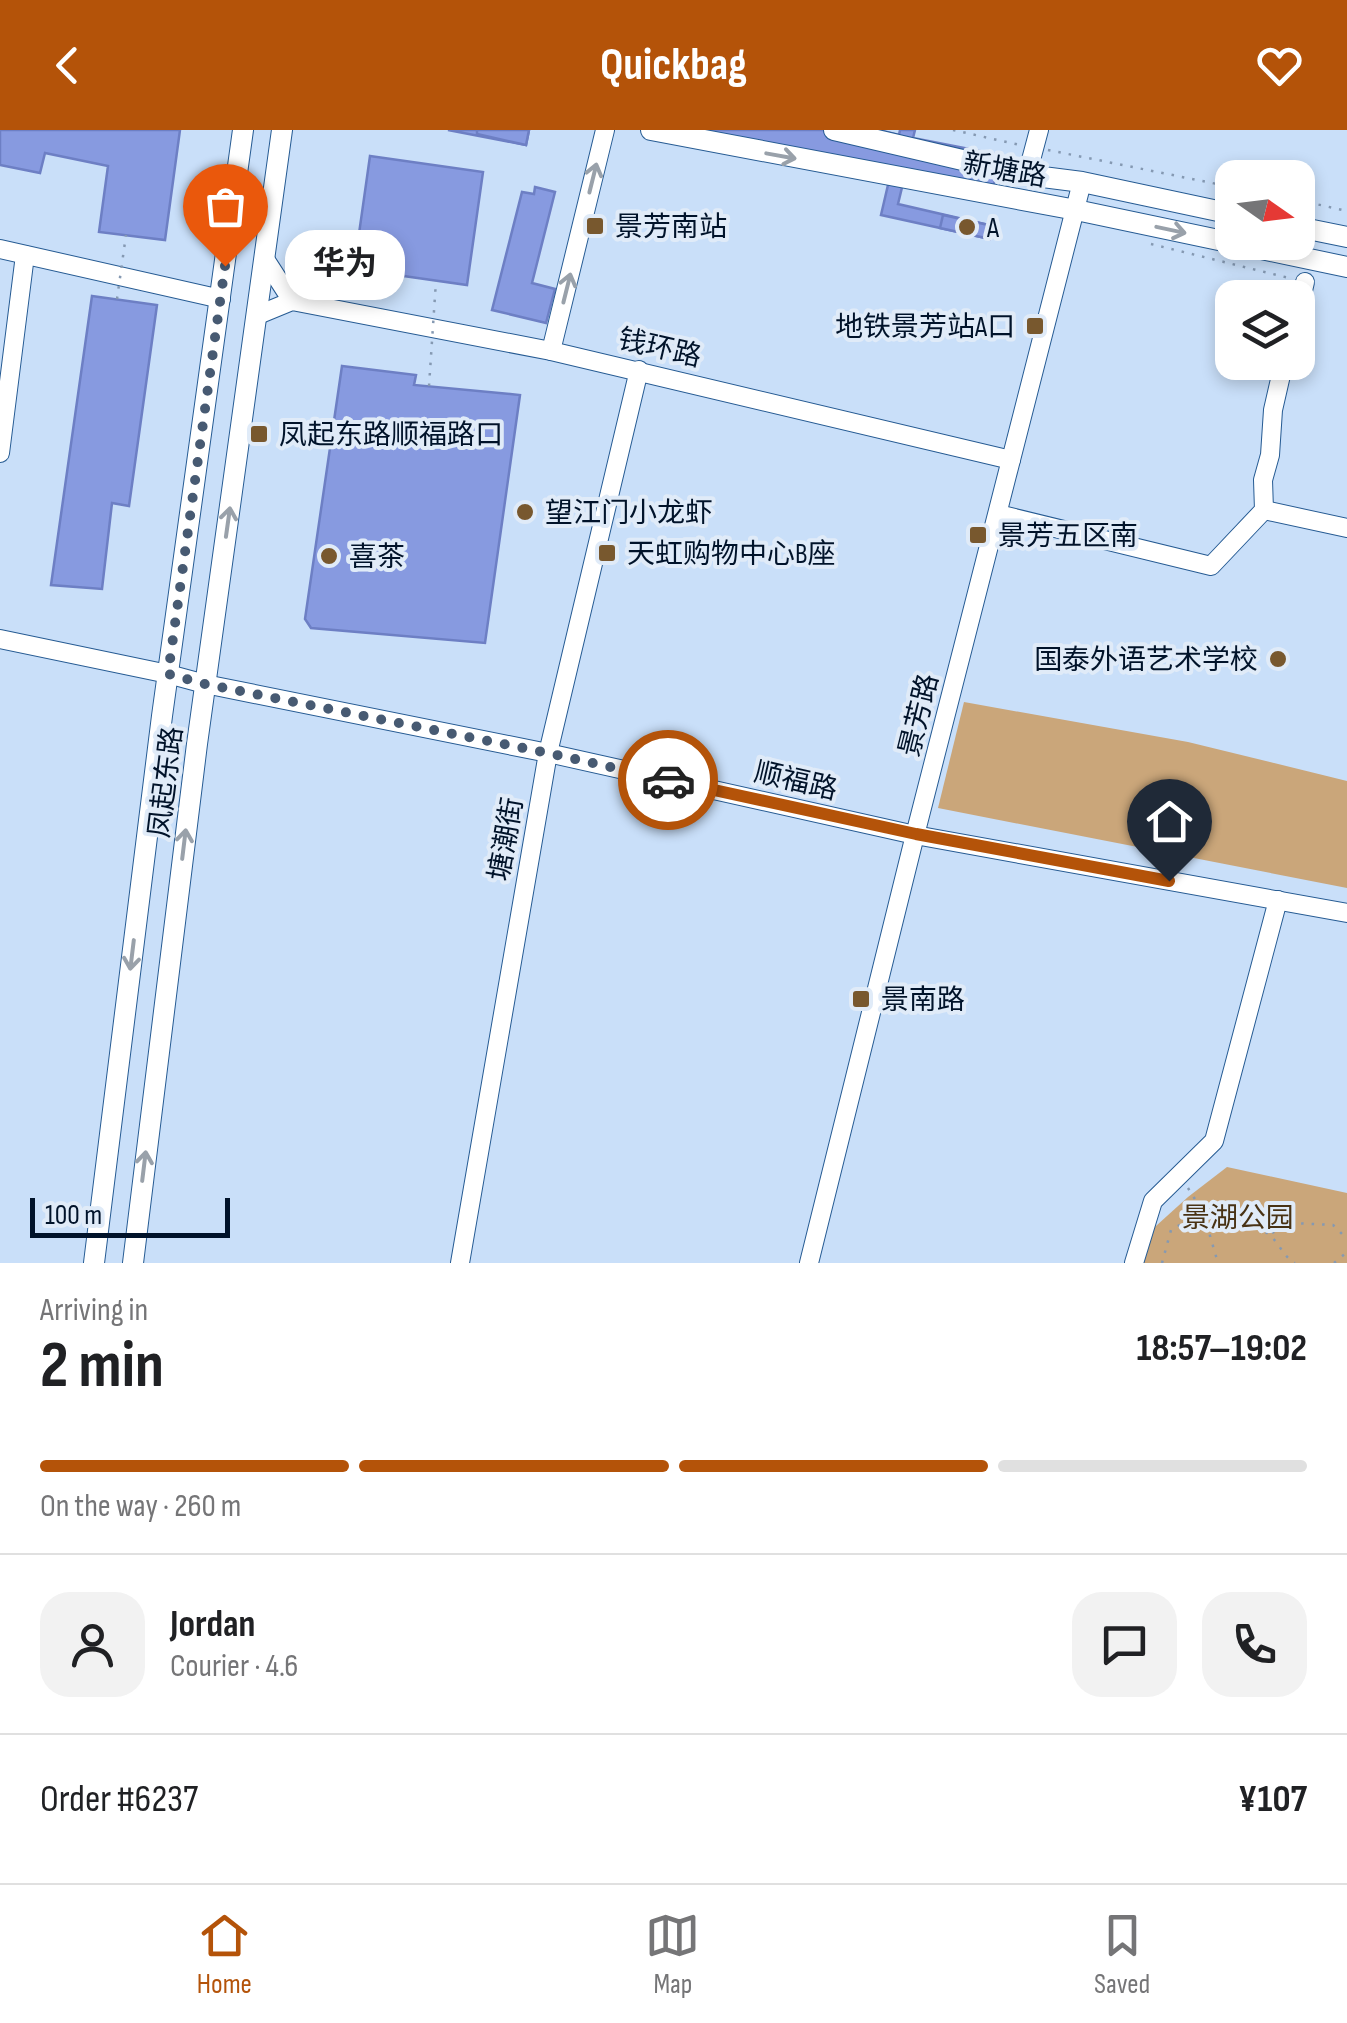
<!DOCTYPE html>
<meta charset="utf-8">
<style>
:root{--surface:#fff;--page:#f2f2f2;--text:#202124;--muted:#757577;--line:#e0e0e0;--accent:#b45309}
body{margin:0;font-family:"Sofia Sans Condensed","Noto Sans SC",sans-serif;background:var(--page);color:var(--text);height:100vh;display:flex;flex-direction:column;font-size:38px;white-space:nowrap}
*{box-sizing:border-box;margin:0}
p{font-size:32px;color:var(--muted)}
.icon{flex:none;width:55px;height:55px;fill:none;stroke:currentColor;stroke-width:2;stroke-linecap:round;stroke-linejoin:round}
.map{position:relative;height:1133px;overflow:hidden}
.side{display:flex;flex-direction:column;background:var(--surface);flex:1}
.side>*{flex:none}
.needle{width:65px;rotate:104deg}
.tools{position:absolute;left:1215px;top:30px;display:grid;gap:20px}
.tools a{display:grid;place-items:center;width:100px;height:100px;border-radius:20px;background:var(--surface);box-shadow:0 5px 15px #0003;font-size:50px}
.scale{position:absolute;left:30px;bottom:25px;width:200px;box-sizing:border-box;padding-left:10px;border:5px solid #01132a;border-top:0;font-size:28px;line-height:35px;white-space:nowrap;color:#01132a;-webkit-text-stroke:8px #e0ebf8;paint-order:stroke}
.pin{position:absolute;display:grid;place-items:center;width:85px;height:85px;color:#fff;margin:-102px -42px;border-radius:50% 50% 50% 0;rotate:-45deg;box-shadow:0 0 10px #0007}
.pin .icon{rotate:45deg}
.courier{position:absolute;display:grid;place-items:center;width:100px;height:100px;margin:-50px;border:8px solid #b45309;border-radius:50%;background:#fff;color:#222;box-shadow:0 2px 12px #0007}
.bubble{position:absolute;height:70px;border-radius:30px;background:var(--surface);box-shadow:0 5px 15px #0003;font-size:32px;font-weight:700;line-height:70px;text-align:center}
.head em{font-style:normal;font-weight:700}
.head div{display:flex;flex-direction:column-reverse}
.head{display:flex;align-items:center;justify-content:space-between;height:170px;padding:0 40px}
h1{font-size:65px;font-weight:700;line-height:75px}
.bar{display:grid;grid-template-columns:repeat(4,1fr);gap:15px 10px;align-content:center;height:120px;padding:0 40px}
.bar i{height:12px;border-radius:8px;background:var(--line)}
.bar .active{background:var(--accent)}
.bar p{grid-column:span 4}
.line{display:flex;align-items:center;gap:25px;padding:0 40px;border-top:2px solid var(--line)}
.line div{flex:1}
.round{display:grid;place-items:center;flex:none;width:105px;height:105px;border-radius:30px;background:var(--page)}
header{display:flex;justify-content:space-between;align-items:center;height:130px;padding:0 40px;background:var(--accent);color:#fff;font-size:45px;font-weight:700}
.tabs{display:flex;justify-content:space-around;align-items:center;height:140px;border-top:2px solid var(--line);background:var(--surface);font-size:28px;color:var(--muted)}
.tabs a{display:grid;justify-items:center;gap:5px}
.tabs .active{color:var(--accent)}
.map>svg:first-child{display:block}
</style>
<header><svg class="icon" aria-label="back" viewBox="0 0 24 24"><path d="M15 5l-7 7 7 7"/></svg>Quickbag<svg class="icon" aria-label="heart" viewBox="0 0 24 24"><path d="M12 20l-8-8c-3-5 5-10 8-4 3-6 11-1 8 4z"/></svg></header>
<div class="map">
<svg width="1347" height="1133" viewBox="0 0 1347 1133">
<rect width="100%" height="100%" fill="#c9dff9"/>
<g fill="#caa67a">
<path d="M964 572 1188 612 1347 651V758L938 678Z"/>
<path d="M1227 1037 1347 1063V1133H1139L1146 1105 1188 1067Z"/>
</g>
<g fill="#879ae0" stroke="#6d7fc4" stroke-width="2.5">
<path d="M0 0H180L165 110 99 102 108 36 45 23 40 43 0 35Z"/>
<path d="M448 0H529L526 15Z"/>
<path d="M477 0H529L526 15 477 4Z"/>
<path d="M696 0H879L899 5 900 0H915L913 8 1000 25 991 68 905 45 898 74 993 96 990 109 881 85 891 42Z"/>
<path d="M370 26 483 42 467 155 354 139Z"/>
<path d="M535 57 555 62 532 153 555 159 546 193 492 180 522 62 534 64Z"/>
<path d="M943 85 993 96 990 109 940 98Z"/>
<path d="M92 166 157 175 129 376 112 373 102 459 51 455Z"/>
<path d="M342 236 416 245 414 255 520 265 485 513 311 498 305 489Z"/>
</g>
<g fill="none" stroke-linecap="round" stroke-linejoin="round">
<g stroke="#265b93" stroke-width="20">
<g id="minor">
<path d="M1027 45 1039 0"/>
<path d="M0 119 221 169"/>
<path d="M265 129 292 171"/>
<path d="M1298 182 1305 152"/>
<path d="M258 185 292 171 551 221 1011 330"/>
<path d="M551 221 605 0"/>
<path d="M0 323 25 125"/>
<path d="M1264 380 1347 398"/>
<path d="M998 384 1211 436 1264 380 1263 350 1270 325 1273 280 1284 232"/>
<path d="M0 509 168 544 205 554 548 623 915 705 1347 783"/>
<path d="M460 1133 548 623 639 240"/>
<path d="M809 1133 915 705 1082 52"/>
<path d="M1134 1133 1153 1071 1214 1011 1278 770"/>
</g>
</g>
<g stroke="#265b93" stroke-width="22">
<g id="major">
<path d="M651 0 1076 80 1347 137"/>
<path d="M834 0 1027 45 1082 52 1232 84"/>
<path d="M1298 97 1347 107"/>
<path d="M94 1133 162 586 243 0"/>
<path d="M133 1133 197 614 282 0"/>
</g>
</g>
<g stroke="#8599b2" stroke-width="2.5" stroke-dasharray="2.5 8" stroke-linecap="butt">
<path d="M953 0 1020 15"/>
<path d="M1048 20 1232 57"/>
<path d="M1298 70 1347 81"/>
<path d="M1151 114 1289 148"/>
<path d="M1188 1058 1203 1082C1224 1087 1248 1090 1267 1103 1279 1111 1282 1126 1295 1133"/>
<path d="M1272 1103 1292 1093 1333 1095 1347 1109"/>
<path d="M1162 1133 1171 1100 1203 1082 1218 1133"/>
<path d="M1334 1133 1347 1122"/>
</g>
<use href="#minor" stroke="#fff" stroke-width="18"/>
<use href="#major" stroke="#fff" stroke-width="20"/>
<g stroke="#8599b2" stroke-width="2.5" stroke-dasharray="2.5 8" stroke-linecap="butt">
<path d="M117 169 126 105"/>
<path d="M429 256 436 151"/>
</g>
</g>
<defs><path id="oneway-shaft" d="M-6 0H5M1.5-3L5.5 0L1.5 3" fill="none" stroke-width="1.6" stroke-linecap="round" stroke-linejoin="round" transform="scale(2.5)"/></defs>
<g stroke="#99a1aa">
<use href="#oneway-shaft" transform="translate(781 26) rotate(10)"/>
<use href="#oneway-shaft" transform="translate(593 48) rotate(-76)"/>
<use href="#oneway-shaft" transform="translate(1171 100) rotate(12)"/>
<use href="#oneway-shaft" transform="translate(567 158) rotate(-76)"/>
<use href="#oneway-shaft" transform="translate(228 392) rotate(-82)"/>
<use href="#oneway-shaft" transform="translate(184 714) rotate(-83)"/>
<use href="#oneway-shaft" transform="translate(132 825) rotate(97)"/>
<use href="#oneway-shaft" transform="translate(144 1036) rotate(-83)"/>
</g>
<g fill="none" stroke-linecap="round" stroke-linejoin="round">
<path stroke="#475a72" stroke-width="10" stroke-dasharray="0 18" d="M225 136 168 544 205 554 548 623 668 650"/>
<path stroke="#b45309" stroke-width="12" d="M668 650 916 704 1169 751"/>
</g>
<g fill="#78582e" stroke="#e0ebf8" stroke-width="4">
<rect x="585" y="86" width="20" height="20" rx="5"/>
<circle cx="967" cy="97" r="10"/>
<rect x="1025" y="186" width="20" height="20" rx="5"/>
<rect x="249" y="294" width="20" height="20" rx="5"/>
<circle cx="525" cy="382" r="10"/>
<rect x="968" y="395" width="20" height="20" rx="5"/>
<rect x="597" y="413" width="20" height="20" rx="5"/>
<circle cx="329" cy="426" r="10"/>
<circle cx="1278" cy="529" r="10"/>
<rect x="851" y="859" width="20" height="20" rx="5"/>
</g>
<g text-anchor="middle" stroke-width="8" stroke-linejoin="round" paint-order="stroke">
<g font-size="28" fill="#01132a" stroke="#e0ebf8">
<text transform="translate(1005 39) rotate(10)" y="10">新塘路</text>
<text transform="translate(660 217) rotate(13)" y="10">钱环路</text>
<text transform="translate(918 585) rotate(-76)" y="10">景芳路</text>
<text transform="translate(796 650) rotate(13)" y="10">顺福路</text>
<text transform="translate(165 652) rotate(-83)" y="10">凤起东路</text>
<text transform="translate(505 709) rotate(-80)" y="10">塘潮街</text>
</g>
<g font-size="28" fill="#01132a" stroke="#e0ebf8" text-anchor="start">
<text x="615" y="106">景芳南站</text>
<text x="987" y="107">A</text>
<text x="1015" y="206" text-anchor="end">地铁景芳站A口</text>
<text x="279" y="314">凤起东路顺福路口</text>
<text x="545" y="392">望江门小龙虾</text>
<text x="998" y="415">景芳五区南</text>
<text x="627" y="433">天虹购物中心B座</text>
<text x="349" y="436">喜茶</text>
<text x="1258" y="539" text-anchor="end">国泰外语艺术学校</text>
<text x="881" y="879">景南路</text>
</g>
<g font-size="28" fill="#483214" stroke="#e0ebf8">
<text x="1238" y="1097">景湖公园</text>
</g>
</g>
</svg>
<div class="tools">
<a><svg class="needle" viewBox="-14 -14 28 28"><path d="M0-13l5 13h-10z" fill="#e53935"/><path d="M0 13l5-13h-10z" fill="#757577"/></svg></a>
<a><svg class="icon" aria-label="layers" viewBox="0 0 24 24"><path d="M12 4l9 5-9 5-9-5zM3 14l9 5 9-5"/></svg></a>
</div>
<div class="scale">100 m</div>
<div class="pin" style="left:225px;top:136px;background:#ea580c"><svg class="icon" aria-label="bag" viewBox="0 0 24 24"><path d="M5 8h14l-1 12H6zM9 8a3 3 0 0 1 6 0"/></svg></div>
<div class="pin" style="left:1169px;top:751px;background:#1f2937"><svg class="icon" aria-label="home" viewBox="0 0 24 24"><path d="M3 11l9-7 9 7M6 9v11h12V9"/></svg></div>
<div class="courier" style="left:668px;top:650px"><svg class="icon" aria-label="car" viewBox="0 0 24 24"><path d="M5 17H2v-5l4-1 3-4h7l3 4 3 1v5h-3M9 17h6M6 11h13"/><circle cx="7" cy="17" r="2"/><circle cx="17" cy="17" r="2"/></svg></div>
<div class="bubble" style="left:285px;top:100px;width:120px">华为</div>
</div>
<section class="side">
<div class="head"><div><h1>2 min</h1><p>Arriving in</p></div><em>18:57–19:02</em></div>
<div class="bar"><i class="active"></i><i class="active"></i><i class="active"></i><i></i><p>On the way · 260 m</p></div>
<div class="line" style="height:180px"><a class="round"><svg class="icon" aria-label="person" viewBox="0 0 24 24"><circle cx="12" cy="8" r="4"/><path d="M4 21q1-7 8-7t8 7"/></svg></a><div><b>Jordan</b><p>Courier · 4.6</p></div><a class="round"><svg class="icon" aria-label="chat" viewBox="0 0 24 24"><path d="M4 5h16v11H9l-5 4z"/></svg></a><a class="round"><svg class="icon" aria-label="phone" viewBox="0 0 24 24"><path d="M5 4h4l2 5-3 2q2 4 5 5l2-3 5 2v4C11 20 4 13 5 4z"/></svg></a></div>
<div class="line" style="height:130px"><div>Order #6237</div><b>¥107</b></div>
</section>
<nav class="tabs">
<a class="active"><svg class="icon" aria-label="home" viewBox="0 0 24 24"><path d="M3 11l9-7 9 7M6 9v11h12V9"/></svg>Home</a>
<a><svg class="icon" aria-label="map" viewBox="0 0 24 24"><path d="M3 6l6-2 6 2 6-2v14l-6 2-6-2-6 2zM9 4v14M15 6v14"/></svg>Map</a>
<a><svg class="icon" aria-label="saved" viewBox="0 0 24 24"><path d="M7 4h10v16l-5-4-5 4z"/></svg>Saved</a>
</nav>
